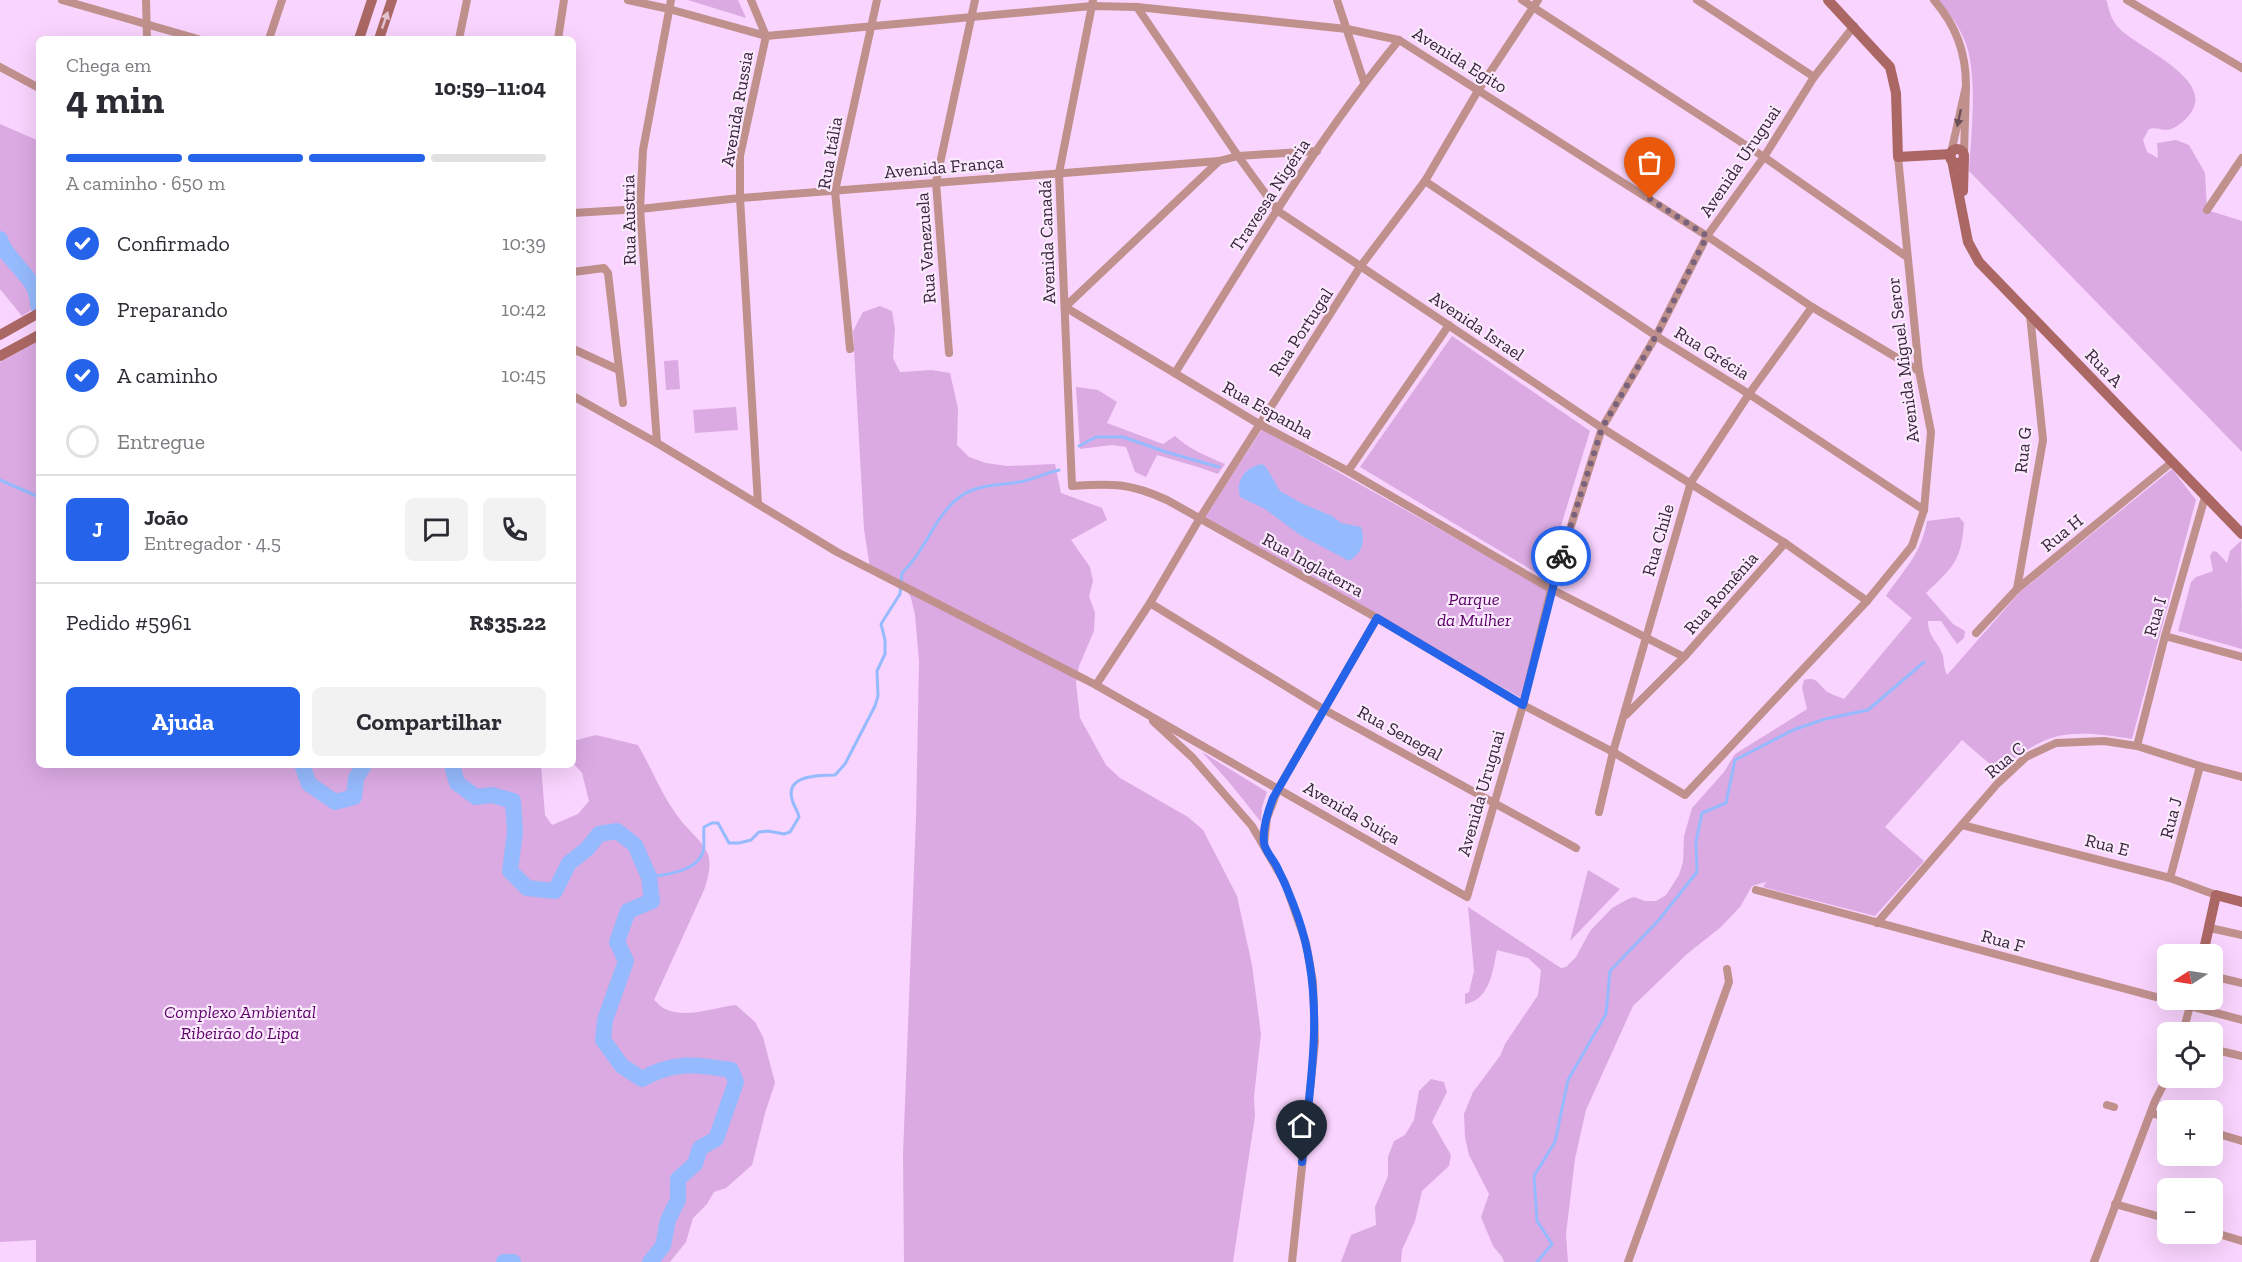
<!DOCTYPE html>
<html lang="pt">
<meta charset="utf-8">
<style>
:root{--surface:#fff;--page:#f2f2f3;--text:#2b2b33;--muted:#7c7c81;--line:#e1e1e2;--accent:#2563eb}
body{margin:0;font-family:"Zilla Slab",serif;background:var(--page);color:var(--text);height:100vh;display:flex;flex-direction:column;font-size:22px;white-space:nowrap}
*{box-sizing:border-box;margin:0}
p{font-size:20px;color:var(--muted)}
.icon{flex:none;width:33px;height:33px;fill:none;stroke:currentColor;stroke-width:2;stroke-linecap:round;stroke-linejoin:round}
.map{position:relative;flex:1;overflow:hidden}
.panel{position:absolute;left:36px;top:36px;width:540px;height:732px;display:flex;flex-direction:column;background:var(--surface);border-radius:9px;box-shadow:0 6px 24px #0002}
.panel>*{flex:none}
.needle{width:39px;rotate:258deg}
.fabs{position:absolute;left:2157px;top:944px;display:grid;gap:12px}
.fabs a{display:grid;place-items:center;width:66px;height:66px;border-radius:9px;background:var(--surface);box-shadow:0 6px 24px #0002;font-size:30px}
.pin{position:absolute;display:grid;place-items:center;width:51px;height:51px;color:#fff;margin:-62px -26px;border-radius:50% 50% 50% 0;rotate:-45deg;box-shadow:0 0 6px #0007}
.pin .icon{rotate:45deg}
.courier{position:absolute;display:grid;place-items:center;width:60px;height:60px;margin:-30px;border:4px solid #2563eb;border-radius:50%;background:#fff;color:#222;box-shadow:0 2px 8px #0007}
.head em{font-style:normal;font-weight:700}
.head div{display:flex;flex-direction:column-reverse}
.head{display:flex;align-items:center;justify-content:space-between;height:102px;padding:0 30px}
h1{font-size:39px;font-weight:700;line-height:45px}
.bar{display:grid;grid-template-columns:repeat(4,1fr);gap:9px 6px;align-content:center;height:72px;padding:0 30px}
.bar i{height:8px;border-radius:4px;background:var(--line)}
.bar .selected{background:var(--accent)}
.bar p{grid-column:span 4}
.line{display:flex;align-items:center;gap:15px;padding:0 30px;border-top:2px solid var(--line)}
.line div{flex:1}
.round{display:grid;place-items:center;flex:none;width:63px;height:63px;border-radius:9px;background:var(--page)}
ol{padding:0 30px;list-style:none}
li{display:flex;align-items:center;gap:18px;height:66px}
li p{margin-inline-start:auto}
li .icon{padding:6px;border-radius:50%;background:var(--accent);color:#fff;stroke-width:4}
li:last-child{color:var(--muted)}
li i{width:33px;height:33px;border:3px solid var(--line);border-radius:50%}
.cta{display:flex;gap:12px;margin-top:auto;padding:12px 30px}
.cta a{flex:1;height:69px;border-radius:9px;background:var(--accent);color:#fff;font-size:24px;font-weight:700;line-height:69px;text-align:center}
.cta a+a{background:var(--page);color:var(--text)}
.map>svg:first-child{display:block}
</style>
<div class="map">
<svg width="2242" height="1262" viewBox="0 0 2242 1262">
<rect width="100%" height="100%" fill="#f9d4fe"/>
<g fill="#dbaae3">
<path d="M688 0H738L746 18Z"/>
<path d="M1938 0H2105L2107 1C2109 11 2111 19 2118 27 2134 46 2213 77 2192 111 2188 118 2179 126 2171 129 2163 132 2157 126 2149 129L2143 140 2147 152 2158 158 2157 143 2176 140 2189 145 2205 173 2207 210 2242 221V452L1969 171C1971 135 1978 77 1966 44 1960 27 1949 13 1938 0Z"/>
<path d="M0 124 39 141V305L22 316 0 289Z"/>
<path d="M880 306 892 311 895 329 893 358 900 372 932 370 950 373 958 408 957 445 969 457 986 463 1007 466 1055 464 1061 493 1102 508 1107 520 1071 540 1090 567 1093 581 1089 596 1095 613 1094 631 1079 666 1076 683 1080 718 1106 765 1120 778 1188 817 1203 830 1237 896 1252 965 1261 1034 1254 1097 1255 1116 1233 1262H904L903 1155 916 818 919 661 915 615 911 598 902 583 870 568 864 529 853 331 863 312Z"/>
<path d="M1452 336 1590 431 1545 578 1360 467Z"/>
<path d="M39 341V765H541L545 815 552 825 578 814 589 801 582 773 573 763V741L596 735 638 745C652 769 662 796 679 818 687 829 699 838 706 850 713 861 708 879 704 890L654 1000C658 1003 662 1008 665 1009 686 1019 715 1007 736 1005L755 1022 763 1037 775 1083 765 1113 752 1165 726 1188 714 1192 707 1204 693 1218 686 1242 670 1262H36V1240L0 1242V362Z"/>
<path d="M678 360 680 389 666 390 664 361Z"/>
<path d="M1076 387 1098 390 1117 402 1107 423 1163 444 1175 436C1189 449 1206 456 1225 464L1218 474 1198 467 1157 455 1146 477 1135 472 1126 447 1112 445 1080 449Z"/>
<path d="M736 407 738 430 695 433 693 410Z"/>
<path d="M1262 429 1549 591 1521 698 1205 517Z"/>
<path d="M2172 469 2196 500 2132 739C2109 735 2082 731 2058 736 2037 741 2015 757 1998 771L1962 740 1885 827 1924 861 1875 916 1763 887 1766 882 1752 886 1740 907 1721 927 1687 954 1633 1006 1586 1110 1575 1159 1566 1234 1568 1262H1504L1502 1257 1493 1246 1481 1217 1489 1194 1469 1155 1465 1137 1464 1114 1473 1092 1500 1056 1505 1044 1538 995 1541 970 1528 958 1497 950C1493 970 1490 1000 1465 1004V994L1469 992 1474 971 1468 907 1561 968 1566 967 1576 957 1590 931 1612 908 1628 899 1634 897 1645 901H1656L1666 895 1679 875 1683 862 1684 836 1692 808 1724 772 1735 754 1807 709 1802 688 1804 680C1816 677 1817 682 1825 690 1829 694 1838 696 1844 699L1912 618 1886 596C1904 569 1921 555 1927 521L1959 517 1964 523C1961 562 1953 567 1926 593L1953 624 1965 631 1964 638 1957 644 1941 621H1928C1928 638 1939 642 1943 656 1944 663 1944 668 1947 675L2020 592Z"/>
<path d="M2241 541 2242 649 2178 631 2191 582 2196 577 2213 571 2210 556 2213 551 2217 552 2227 563 2230 551Z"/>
<path d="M1202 752 1267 792 1262 807 1261 822 1229 782Z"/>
<path d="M1588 870 1620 889 1570 941Z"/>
<path d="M1431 1079 1444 1082 1447 1092 1432 1122 1451 1155 1449 1166 1422 1191 1415 1221 1402 1250 1401 1262H1341L1351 1235 1376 1225 1375 1207 1388 1176V1157L1394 1141 1405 1135 1414 1120 1419 1091Z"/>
</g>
<path fill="#95bafd" d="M1262 464 1266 467 1280 491 1301 503 1332 516 1341 523 1361 527C1366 541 1362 554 1349 561L1300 535 1265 509 1240 497C1235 480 1246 467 1262 464Z"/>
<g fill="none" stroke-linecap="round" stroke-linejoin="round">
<g stroke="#95bafd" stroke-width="3">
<path d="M1079 446 1096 437H1123L1166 452 1219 467"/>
<path d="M0 480 39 497"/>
<path d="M649 877C666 875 697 871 703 852 705 844 703 835 704 827L712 823H718L729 843H739L751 840 759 832 768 831 784 834 790 832 799 817C798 810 793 806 792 799 785 775 820 775 835 775L845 764 875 706 878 696 877 671 885 654V640L881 624 900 594 902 573C926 551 934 515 961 496 979 483 1003 486 1024 481 1035 478 1047 473 1059 470"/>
<path d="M1537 1262 1552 1244 1537 1221 1534 1176 1555 1142 1568 1080 1606 1014 1610 971 1658 921 1697 872 1696 842 1702 813 1726 803 1735 760 1793 730 1825 719 1868 710 1924 662"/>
</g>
<g stroke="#95bafd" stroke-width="16">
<path d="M0 239C4 256 27 272 35 289 37 295 38 302 39 308"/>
<path d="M302 765 309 784 335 802 354 797 356 778 364 765"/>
<path d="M452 765 457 783 476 797 492 795 513 801 515 832 510 871 527 888 555 891 569 863 587 849 599 834 617 831 635 845 649 877 652 901 628 911 617 942 626 961 605 1020 603 1040 622 1066 642 1079C673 1061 697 1064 731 1070L736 1082 716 1139 700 1148 695 1164 678 1179V1200L668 1220 663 1246 650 1262"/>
<path d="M504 1262H513"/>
</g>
<g stroke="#c0908d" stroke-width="8">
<path d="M62 0 198 39"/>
<path d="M146 0 147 39"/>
<path d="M628 0 669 9 766 36 1092 6 1137 7 1347 29 1399 40 1707 236 1812 307 1919 371"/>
<path d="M751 0 766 36 740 156V198L758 504"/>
<path d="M1093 0 1059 173 1072 486C1112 483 1130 483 1167 500L1377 618 1523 705 1613 752 1685 795 1867 601 1912 546 1924 510 1931 432 1919 371 1898 157"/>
<path d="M1337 0 1364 82"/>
<path d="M1522 0 1764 157 1907 257"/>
<path d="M1697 0 1814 77"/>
<path d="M1934 0C1956 26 1966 52 1966 86"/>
<path d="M2127 0 2242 68"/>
<path d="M1137 7 1238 156 1278 211 1602 428 1785 543 1867 601"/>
<path d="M269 39 282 0"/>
<path d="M459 39 467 0"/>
<path d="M558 39 564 0"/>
<path d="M0 67 39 88"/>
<path d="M1951 153 1966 86 1964 153"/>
<path d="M1425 181 1656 336 1749 394 1924 510"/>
<path d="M2207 210 2242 158"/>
<path d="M573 213 640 209 740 198 1219 161 1238 156 1317 151"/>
<path d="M573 272 604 268 608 273 623 403"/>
<path d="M1065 307 1259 424 1348 471 1551 589 1684 657 1785 543"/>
<path d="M1065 307 1219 161"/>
<path d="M573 349 619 370"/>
<path d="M850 349 835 191 877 0"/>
<path d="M949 353 936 182 975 0"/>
<path d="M1175 373C1246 260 1314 143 1399 40"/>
<path d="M573 396 657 443 837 552 1096 685 1467 897 1523 705 1551 589 1602 428 1656 336 1707 236 1764 157 1814 77 1854 26"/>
<path d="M657 443 640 209 643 150 671 0"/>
<path d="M1348 471 1449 325"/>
<path d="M2017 589 2043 440 2030 315"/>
<path d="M1150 603 1323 709 1576 848"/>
<path d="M1976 633 2017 589 2172 462"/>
<path d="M2165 636 2242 657"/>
<path d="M1096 685 1150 603 1200 518 1360 267 1425 181 1479 89 1538 0"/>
<path d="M1626 715 1684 657"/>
<path d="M1153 721 1193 758 1252 826 1285 883 1306 943 1313 982 1315 1042 1292 1262"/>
<path d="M2137 746 2165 636 2205 497"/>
<path d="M1599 812 1613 752 1691 482 1749 394 1812 307"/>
<path d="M1962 825 2170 878 2216 895"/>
<path d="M1264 844 1267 818 1278 789 1377 618"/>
<path d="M2170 878 2200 766"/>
<path d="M1756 890 2242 1020"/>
<path d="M1877 923 1997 784 2026 757 2056 743 2104 741 2137 746 2200 766 2242 777"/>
<path d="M2210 928 2242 935"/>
<path d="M2212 976 2242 983"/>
<path d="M2183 1032 2190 1006"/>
<path d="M2212 1049 2242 1056"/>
<path d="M2107 1105 2114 1107"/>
<path d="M2151 1113 2168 1118"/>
<path d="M2212 1132 2242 1141"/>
<path d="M2115 1204 2168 1219"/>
<path d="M2212 1232 2242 1241"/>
<path d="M1628 1262 1729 982 1727 969"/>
<path d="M2094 1262 2155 1101 2168 1076"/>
</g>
<g stroke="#ab6764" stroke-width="10">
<path d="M1828 0 1890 67 1896 93 1898 157 1951 154"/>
<path d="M359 39 372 0"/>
<path d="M379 39 392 0"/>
<circle cx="1957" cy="156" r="7"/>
<path d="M1952 160 1968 242 1979 262 2242 534"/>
<path d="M1963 191 1964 158"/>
<path d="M0 335 39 313"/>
<path d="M0 356 39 335"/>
<path d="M2203 954 2216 895 2242 902"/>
<path d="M2190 1006 2192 999"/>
</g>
</g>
<defs><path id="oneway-solid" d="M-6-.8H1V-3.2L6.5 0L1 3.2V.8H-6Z" transform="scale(1.5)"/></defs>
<use fill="#e3c2d0" href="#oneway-solid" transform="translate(385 20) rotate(-71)"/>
<use fill="#6d4f5a" href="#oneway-solid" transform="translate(1959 118) rotate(102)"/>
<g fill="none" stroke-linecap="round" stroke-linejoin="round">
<path stroke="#7a627d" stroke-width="6" stroke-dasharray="0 10.8" d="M1561 556 1602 428 1656 336 1707 236 1650 199"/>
<path stroke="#2563eb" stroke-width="8" d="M1302 1162C1311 1080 1326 998 1298 917 1292 900 1285 883 1277 867 1273 859 1265 851 1264 843 1262 828 1268 811 1273 798L1377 618 1523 705 1561 556"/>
</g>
<g text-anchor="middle" stroke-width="4.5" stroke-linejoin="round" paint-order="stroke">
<g font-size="18" fill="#362438" stroke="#fbe9fe">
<text transform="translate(1460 60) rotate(32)" y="6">Avenida Egito</text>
<text transform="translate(737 109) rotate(-80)" y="6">Avenida Russia</text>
<text transform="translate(830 153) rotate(-80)" y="6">Rua Itália</text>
<text transform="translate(1740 161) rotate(-56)" y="6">Avenida Uruguai</text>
<text transform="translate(944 167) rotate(-5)" y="6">Avenida França</text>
<text transform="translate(1270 195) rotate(-57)" y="6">Travessa Nigéria</text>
<text transform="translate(629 220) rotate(-91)" y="6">Rua Austria</text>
<text transform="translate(1047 242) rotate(-92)" y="6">Avenida Canadá</text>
<text transform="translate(926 248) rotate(-94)" y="6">Rua Venezuela</text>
<text transform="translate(1477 326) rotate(34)" y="6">Avenida Israel</text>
<text transform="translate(1301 332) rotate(-57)" y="6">Rua Portugal</text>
<text transform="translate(1712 353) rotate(32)" y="6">Rua Grécia</text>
<text transform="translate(1903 360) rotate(-97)" y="6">Avenida Miguel Seror</text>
<text transform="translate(2104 368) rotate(46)" y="6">Rua A</text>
<text transform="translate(1268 410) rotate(29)" y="6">Rua Espanha</text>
<text transform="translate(2023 450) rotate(-84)" y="6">Rua G</text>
<text transform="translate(2062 533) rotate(-39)" y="6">Rua H</text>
<text transform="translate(1658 540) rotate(-74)" y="6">Rua Chile</text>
<text transform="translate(1313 565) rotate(29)" y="6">Rua Inglaterra</text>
<text transform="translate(1721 593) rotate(-49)" y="6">Rua Romênia</text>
<text transform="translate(2155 617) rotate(-74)" y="6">Rua I</text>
<text transform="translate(1400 733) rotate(29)" y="6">Rua Senegal</text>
<text transform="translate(2005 760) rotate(-40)" y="6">Rua C</text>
<text transform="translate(1481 793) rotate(-74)" y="6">Avenida Uruguai</text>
<text transform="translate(1352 813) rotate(30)" y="6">Avenida Suiça</text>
<text transform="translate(2171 818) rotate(-75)" y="6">Rua J</text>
<text transform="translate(2107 845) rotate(14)" y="6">Rua E</text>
<text transform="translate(2003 941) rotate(15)" y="6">Rua F</text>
</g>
<g font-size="18" font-style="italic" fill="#5c0368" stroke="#fbe9fe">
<text x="1474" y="605">Parque<tspan x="1474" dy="21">da Mulher</tspan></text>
<text x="240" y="1018">Complexo Ambiental<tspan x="240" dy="21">Ribeirão do Lipa</tspan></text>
</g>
</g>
</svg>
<div class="fabs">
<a><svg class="needle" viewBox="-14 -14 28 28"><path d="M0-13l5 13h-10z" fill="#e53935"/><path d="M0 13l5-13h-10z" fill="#7c7c81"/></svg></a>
<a><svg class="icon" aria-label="locate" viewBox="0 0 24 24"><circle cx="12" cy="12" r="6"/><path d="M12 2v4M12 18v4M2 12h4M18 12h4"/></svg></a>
<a>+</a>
<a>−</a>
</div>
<div class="pin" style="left:1650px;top:199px;background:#ea580c"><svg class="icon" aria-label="bag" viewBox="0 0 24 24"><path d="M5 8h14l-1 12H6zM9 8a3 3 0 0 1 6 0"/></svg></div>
<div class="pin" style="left:1302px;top:1162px;background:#1f2937"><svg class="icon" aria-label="home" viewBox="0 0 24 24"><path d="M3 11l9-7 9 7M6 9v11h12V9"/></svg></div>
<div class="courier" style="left:1561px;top:556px"><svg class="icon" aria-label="bike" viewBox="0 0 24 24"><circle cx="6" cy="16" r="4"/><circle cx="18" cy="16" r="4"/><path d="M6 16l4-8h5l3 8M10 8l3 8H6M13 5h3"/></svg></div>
<section class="panel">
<div class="head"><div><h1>4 min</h1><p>Chega em</p></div><em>10:59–11:04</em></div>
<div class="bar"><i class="selected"></i><i class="selected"></i><i class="selected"></i><i></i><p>A caminho · 650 m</p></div>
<ol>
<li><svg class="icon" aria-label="check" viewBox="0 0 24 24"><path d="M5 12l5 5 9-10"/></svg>Confirmado<p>10:39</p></li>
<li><svg class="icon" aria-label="check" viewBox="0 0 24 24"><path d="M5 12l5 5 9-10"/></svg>Preparando<p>10:42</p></li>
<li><svg class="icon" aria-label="check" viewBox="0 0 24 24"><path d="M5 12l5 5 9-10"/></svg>A caminho<p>10:45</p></li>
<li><i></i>Entregue</li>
</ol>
<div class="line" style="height:108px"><b class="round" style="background:var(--accent);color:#fff">J</b><div><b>João</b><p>Entregador · 4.5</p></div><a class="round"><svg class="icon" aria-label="chat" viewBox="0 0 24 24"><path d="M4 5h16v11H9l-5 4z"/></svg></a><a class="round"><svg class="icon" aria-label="phone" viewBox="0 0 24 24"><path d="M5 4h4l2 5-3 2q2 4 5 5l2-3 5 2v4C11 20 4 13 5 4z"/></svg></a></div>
<div class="line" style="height:78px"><div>Pedido #5961</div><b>R$35.22</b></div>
<div class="cta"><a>Ajuda</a><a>Compartilhar</a></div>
</section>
</div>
